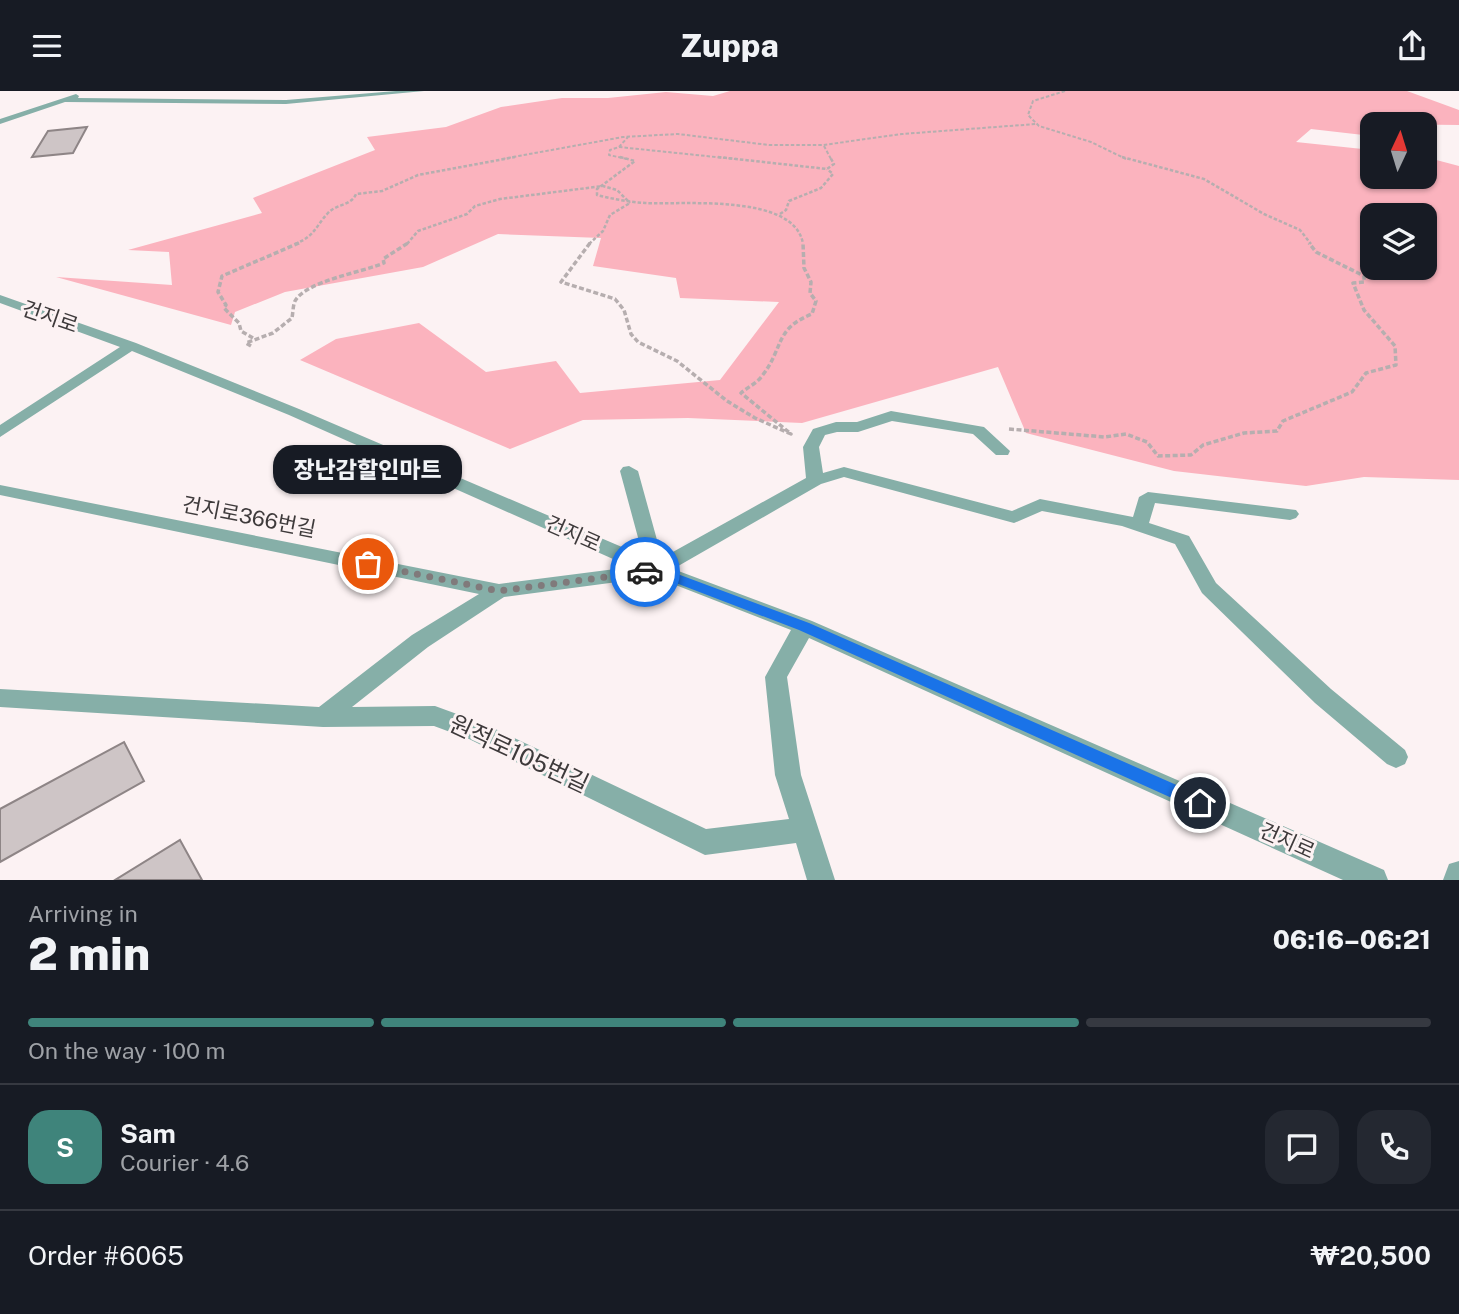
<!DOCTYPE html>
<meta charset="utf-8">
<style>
:root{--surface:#171b24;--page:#242831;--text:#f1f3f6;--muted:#9ea1a6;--line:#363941;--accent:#3f847b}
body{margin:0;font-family:"Public Sans","Noto Sans KR",sans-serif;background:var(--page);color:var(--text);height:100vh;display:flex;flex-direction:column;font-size:26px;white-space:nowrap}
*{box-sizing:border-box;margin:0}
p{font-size:23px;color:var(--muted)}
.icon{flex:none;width:38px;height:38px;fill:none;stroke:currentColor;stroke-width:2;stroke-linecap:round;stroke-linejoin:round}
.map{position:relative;height:789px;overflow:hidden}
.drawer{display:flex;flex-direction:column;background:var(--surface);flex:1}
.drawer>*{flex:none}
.needle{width:46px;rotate:4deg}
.tools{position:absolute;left:1360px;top:21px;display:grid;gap:14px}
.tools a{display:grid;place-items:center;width:77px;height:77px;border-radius:14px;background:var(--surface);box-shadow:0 2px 5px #0004;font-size:35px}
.pin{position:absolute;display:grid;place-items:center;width:60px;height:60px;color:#fff;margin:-30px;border:4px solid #fff;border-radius:50%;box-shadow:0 2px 7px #0007}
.courier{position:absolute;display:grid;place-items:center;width:70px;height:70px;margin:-35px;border:5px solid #1a73e8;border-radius:50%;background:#fff;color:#222;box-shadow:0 2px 9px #0007}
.bubble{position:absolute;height:49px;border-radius:21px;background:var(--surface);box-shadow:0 2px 5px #0004;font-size:23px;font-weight:800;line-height:49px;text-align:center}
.headline em{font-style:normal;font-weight:800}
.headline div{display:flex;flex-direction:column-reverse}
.headline{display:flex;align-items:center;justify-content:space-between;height:119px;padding:0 28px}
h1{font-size:46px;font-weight:800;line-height:52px}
.bar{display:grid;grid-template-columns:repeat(4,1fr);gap:10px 7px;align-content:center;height:84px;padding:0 28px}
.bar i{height:9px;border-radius:5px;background:var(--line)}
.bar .current{background:var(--accent)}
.bar p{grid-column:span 4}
.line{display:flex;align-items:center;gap:18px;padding:0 28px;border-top:2px solid var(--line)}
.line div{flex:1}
.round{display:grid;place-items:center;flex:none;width:74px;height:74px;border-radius:21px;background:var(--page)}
header{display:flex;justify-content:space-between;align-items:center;height:91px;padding:0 28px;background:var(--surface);font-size:32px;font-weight:800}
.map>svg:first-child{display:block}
</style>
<header><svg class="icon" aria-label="menu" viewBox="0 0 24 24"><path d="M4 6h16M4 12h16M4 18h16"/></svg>Zuppa<svg class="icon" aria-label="share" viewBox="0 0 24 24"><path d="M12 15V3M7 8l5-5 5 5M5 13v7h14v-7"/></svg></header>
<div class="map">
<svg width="1459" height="789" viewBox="0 0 1459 789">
<rect width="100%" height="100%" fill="#fcf2f3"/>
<path fill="#fbb3be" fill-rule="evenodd" d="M730 0H1407L1459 19V34L1372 33V45L1311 38 1296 51 1372 59V86H1424L1425 66 1459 75V389L1364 386 1306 395 1174 380 1026 342 998 276 802 332 688 327 583 329 510 358 300 269 336 248 419 232 486 281 556 270 580 302 720 289 779 211 680 207 676 187 593 175 601 147 498 143 423 176 285 201 235 221 231 234 56 186 172 194 169 161 128 159 262 122 253 107 375 59 367 46 446 36 501 16 562 7H608L666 1 713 5ZM1372 124H1424V177H1372Z"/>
<g fill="#cec5c6" stroke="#8e8586" stroke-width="2">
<path d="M87 36 73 62 32 66 48 40Z"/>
<path d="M124 651 144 690 0 771V718Z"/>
<path d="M180 749 202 789H115Z"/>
</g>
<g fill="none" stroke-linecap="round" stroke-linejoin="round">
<g stroke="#b6aeaf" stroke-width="2" stroke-dasharray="3.5 2" stroke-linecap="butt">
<path d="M1065 0 1033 10 1028 24 1039 35 1091 51 1126 68"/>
<path d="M824 55 831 68"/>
<path d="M619 56 735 68"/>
<path d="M502 68 623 46 678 43 769 54H823L902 43 1036 33"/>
<path d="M627 68 609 64 610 59 619 56 628 46"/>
</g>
<g stroke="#b6aeaf" stroke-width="2.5" stroke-dasharray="3.5 2" stroke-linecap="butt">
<path d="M620 66 635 70 597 98V104C613 108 629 111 645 112 684 114 795 102 803 153"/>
<path d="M718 66 827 78 834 73 830 66"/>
<path d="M1122 66 1204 88 1264 123 1300 139 1311 153"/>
<path d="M780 123 786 119 789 110 821 97 833 83 827 78"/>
<path d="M295 153C315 145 315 136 328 122 336 113 351 115 356 103L382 100 418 84 515 66"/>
<path d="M407 153 418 140 467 123 475 115 500 108 603 95 617 99 630 112"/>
<path d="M589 153 603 140 610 124 630 112"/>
</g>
<g stroke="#b6aeaf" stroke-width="3.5" stroke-dasharray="5 2.5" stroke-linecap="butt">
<path d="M590 152 561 191 615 208 624 219 631 243 638 251 677 270 727 310 755 327 791 343 741 302C748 296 757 292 762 285 784 257 774 238 812 223L816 210 810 202 811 191 804 177 803 152"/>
<path d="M253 247 241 240 239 232 224 217 226 214 218 201 222 185 299 152"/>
<path d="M251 255 246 252 273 242 292 227C293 222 293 214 295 210 306 190 363 181 384 172L383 168 408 152"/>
<path d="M1009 338 1105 346 1126 343 1147 351 1158 365 1191 364 1203 354 1244 342 1277 340 1283 330 1352 301 1366 282 1396 274 1395 255 1364 219 1353 192 1364 191V185L1316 161 1309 152"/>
</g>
<g fill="#86afa8" fill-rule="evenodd">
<path d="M396 0H424L286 13 65 11 0 33V28L76 3 79 5 78 7 286 9Z"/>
<path d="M0 204 136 252 299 318 643 465 620 380 623 376 629 375 638 380 662 467 806 387 803 356 813 338 836 331H857L891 320 984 336 1010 360 1008 364H996L973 343 892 330 858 341H837L825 344 819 356 823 382 844 376 1012 420 1040 408 1133 426 1139 406 1148 401 1296 419 1299 423 1296 427 1290 429 1155 412 1149 432 1189 445 1216 492 1331 598 1405 659 1408 666 1405 673 1396 677 1387 673 1315 612 1202 502 1175 453 1122 435 1042 420 1014 432 844 386 821 393 673 478 812 530 1384 779 1388 789H1343L809 547 787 586 801 684 835 789H807L796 752 705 764 469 648 434 635 323 636 0 616V598L319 616 412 544 479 503 0 404V394L499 493 631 476 289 324 132 260 0 346V334L120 256 0 212ZM655 486 791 539 765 586 775 684 789 728 706 738 487 634 435 615 352 616 428 556 504 506Z"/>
<path d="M1459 770V789H1443L1449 773Z"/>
</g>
</g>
<path fill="#1a73e8" d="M656 475 809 532 1206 707 1209 712 1200 719 1194 717 799 539 655 484 645 485 638 481Z"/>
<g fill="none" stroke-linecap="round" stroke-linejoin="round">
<path stroke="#807a7b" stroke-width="7" stroke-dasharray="0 12.6" d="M368 473 499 500 645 481"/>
</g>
<g text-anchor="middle" stroke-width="6" stroke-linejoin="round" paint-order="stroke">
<g font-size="21" fill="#3e3a3b" stroke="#fcf2f3">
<text transform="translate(50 226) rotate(19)" y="7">건지로</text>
<text transform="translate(249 426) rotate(11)" y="7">건지로366번길</text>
<text transform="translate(573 443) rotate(24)" y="7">건지로</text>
<text transform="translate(1287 750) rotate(24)" y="7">건지로</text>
</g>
<g font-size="24" fill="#3e3a3b" stroke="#fcf2f3">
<text transform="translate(519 663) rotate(25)" y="8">원적로105번길</text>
</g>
</g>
</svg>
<div class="tools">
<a><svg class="needle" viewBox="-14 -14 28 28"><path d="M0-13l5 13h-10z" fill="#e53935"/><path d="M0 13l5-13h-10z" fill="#9ea1a6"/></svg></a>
<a><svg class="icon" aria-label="layers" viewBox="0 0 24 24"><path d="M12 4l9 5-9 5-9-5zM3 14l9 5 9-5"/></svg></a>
</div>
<div class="pin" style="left:368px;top:473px;background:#ea580c"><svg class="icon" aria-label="bag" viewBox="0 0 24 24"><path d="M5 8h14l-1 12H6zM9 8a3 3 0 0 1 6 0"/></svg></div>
<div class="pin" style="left:1200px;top:712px;background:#1f2937"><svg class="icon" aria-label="home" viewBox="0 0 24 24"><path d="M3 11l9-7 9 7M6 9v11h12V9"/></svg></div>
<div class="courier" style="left:645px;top:481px"><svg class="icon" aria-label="car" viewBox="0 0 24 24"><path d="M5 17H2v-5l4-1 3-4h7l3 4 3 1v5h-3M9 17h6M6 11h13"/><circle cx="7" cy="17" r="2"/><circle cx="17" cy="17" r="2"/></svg></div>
<div class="bubble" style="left:273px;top:354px;width:189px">장난감할인마트</div>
</div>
<section class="drawer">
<div class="headline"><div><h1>2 min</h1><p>Arriving in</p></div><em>06:16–06:21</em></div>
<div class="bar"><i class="current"></i><i class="current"></i><i class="current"></i><i></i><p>On the way · 100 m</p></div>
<div class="line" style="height:126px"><b class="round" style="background:var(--accent);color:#fff">S</b><div><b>Sam</b><p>Courier · 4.6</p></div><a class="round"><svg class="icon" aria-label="chat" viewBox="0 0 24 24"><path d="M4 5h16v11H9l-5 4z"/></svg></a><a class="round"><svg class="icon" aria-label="phone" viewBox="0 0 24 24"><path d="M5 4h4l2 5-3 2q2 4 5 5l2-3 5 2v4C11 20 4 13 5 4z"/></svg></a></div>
<div class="line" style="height:91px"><div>Order #6065</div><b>₩20,500</b></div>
</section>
